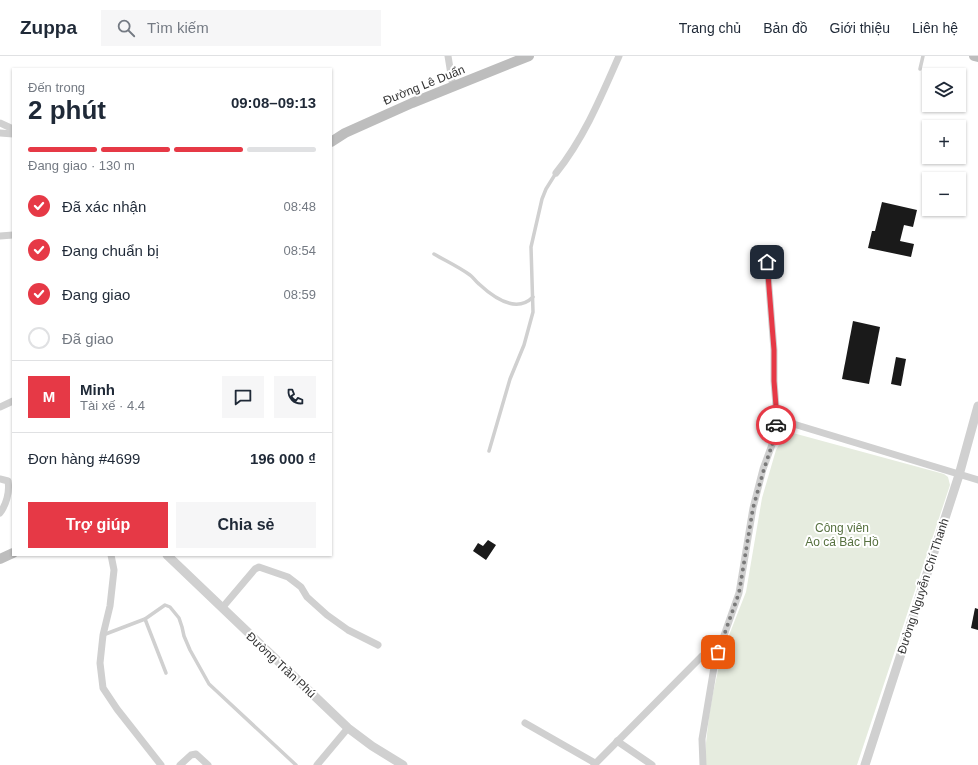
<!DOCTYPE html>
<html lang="vi">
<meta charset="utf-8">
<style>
:root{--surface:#fff;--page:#f6f6f7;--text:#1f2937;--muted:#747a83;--line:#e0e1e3;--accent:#e63946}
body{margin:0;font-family:Helvetica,sans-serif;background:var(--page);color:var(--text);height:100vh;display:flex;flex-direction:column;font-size:15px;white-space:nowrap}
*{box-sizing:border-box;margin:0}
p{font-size:13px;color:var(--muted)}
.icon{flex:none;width:22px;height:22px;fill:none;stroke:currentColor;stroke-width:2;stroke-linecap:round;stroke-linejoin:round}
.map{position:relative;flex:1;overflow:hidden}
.panel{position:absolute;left:12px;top:12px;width:320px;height:488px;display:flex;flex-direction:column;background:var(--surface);border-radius:0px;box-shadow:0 1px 3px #0004}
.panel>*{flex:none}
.controls{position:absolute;left:922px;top:12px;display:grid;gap:8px}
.controls a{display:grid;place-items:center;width:44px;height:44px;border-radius:0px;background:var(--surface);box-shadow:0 1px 3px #0004;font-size:20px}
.pin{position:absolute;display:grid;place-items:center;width:34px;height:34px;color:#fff;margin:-17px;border-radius:8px;box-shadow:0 2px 6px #0006}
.courier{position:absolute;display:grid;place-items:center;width:40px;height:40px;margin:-20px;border:3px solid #e63946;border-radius:50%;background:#fff;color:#222;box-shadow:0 1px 5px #0007}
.overview em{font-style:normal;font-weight:700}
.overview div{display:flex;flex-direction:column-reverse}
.overview{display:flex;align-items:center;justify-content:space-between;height:68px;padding:0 16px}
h1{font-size:26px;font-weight:700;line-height:30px}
.bar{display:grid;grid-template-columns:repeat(4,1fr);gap:6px 4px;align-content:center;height:48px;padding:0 16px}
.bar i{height:5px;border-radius:3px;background:var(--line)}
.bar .active{background:var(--accent)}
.bar p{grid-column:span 4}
.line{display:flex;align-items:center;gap:10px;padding:0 16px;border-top:1px solid var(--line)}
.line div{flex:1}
.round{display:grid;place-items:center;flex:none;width:42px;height:42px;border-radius:0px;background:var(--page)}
ol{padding:0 16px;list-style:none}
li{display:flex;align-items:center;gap:12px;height:44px}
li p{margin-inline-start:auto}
li .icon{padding:4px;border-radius:50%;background:var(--accent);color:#fff;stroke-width:4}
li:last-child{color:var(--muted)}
li i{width:22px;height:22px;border:2px solid var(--line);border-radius:50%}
.action{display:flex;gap:8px;margin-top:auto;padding:8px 16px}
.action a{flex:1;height:46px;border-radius:0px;background:var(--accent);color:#fff;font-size:16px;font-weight:700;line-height:46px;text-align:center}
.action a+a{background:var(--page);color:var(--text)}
header{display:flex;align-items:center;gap:24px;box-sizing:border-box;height:56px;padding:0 20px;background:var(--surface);border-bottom:1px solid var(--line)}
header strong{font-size:19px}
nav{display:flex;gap:22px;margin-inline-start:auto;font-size:14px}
.search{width:280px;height:36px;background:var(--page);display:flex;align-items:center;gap:10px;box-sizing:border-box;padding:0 14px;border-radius:0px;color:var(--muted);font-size:15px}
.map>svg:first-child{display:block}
</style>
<header>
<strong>Zuppa</strong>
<div class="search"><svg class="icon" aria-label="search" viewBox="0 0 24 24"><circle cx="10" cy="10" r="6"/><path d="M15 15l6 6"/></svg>Tìm kiếm</div>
<nav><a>Trang chủ</a><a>Bản đồ</a><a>Giới thiệu</a><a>Liên hệ</a></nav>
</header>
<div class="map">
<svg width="978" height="709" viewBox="0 0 978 709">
<rect width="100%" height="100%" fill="#fff"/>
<path fill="#e6ecdf" d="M793 377 944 418 948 421 950 429 857 709H706V687L709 660 713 637 722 597 746 536 762 442 776 394 783 382Z"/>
<g fill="#1a1a1a">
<path d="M882 146 917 154 913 171 904 169 900 185 914 188 911 201 868 192 872 175H875Z"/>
<path d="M853 265 880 271 869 328 842 323Z"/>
<path d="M896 301 906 303 901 330 891 328Z"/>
<path d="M488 484 496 489 486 504 473 495 478 487 483 490Z"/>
<path d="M975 552 978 553V574L971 572Z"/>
</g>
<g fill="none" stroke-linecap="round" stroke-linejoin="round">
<g stroke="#d0d0d0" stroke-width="3.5">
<path d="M920 13 923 0"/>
<path d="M434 198C446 205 459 211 470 219 473 221 475 225 479 228 493 241 516 258 533 241"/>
<path d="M489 395 510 323 524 289 533 256 531 191 542 143 546 133 556 117"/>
<path d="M145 563 166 617"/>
<path d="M103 579 145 563 165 549 170 551 179 562 182 571 184 580 190 594 209 628 296 709"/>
</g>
<g stroke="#d0d0d0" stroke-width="7">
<path d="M448 0 453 31"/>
<path d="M0 67 13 73"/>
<path d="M0 77 13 78"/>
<path d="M556 117C584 82 601 41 619 0"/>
<path d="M0 180 13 179"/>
<path d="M0 351 13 345"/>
<path d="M777 363 978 424"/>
<path d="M0 423 8 425C10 436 6 449 0 457"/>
<path d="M111 499 114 514 110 550 103 579 100 607 103 632 117 653 161 709"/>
<path d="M222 552 255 513 259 511 288 521 301 531 307 541 327 559 348 574 378 589"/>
<path d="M525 667 595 707"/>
<path d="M617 685 652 709"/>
<path d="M180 709 191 699 196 698 208 709"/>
<path d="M317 709 348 672"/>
<path d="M594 709 702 600 721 588"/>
<path d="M703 709 702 683 715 605 739 537 753 452 763 413 773 386 777 363 774 325V294L767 206"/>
</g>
<g stroke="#d0d0d0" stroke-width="9">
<path d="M167 499 348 672 372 690 403 709"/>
<path d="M865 709 959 419 978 350"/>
</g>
<g stroke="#bdbdbd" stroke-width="10">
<path d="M974 0 978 1"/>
<path d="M331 86 345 77 412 47 529 0"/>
<path d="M0 503 13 497"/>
</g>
</g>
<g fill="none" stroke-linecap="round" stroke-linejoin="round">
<path stroke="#7a7a7a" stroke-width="4" stroke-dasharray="0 7.2" d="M718 596 739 537 753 452 764 413 773 386 776 369"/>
<path stroke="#e63946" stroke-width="5" d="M767 206 774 294V325L777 363 776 369"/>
</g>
<g text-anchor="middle" stroke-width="4" stroke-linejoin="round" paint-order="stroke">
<g font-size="12" fill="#333" stroke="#fff">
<text transform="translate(424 29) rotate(-22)" y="4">Đường Lê Duẩn</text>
<text transform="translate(923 530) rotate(-72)" y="4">Đường Nguyễn Chí Thanh</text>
<text transform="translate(281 609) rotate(43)" y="4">Đường Trần Phú</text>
</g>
<g font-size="12" fill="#56703f" stroke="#fff">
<text x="842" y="476">Công viên<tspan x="842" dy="14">Ao cá Bác Hồ</tspan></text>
</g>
</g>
</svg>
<div class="controls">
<a><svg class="icon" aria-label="layers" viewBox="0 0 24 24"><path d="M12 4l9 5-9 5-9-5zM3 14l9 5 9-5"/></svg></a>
<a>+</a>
<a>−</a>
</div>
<div class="pin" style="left:718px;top:596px;background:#ea580c"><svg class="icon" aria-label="bag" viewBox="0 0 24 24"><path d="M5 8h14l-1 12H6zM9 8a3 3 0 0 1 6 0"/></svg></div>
<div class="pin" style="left:767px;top:206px;background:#1f2937"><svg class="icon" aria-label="home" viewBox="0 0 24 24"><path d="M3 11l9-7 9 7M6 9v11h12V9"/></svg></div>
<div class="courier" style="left:776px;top:369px"><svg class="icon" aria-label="car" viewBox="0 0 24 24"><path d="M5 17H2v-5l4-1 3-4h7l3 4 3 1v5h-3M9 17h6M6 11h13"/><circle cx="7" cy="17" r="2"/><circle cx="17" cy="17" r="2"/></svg></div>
<section class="panel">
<div class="overview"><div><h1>2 phút</h1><p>Đến trong</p></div><em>09:08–09:13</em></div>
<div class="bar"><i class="active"></i><i class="active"></i><i class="active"></i><i></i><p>Đang giao · 130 m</p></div>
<ol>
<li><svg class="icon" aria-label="check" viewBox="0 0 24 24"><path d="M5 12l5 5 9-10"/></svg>Đã xác nhận<p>08:48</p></li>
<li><svg class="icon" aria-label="check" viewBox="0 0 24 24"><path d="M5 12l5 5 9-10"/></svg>Đang chuẩn bị<p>08:54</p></li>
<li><svg class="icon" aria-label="check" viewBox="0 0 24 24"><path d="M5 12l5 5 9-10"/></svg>Đang giao<p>08:59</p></li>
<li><i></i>Đã giao</li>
</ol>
<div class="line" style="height:72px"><b class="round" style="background:var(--accent);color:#fff">M</b><div><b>Minh</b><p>Tài xế · 4.4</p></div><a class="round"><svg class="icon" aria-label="chat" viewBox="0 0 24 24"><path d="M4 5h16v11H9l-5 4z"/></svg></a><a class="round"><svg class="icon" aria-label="phone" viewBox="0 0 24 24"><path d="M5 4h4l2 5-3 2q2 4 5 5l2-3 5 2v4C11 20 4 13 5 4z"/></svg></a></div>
<div class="line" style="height:52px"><div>Đơn hàng #4699</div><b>196 000 ₫</b></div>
<div class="action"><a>Trợ giúp</a><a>Chia sẻ</a></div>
</section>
</div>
